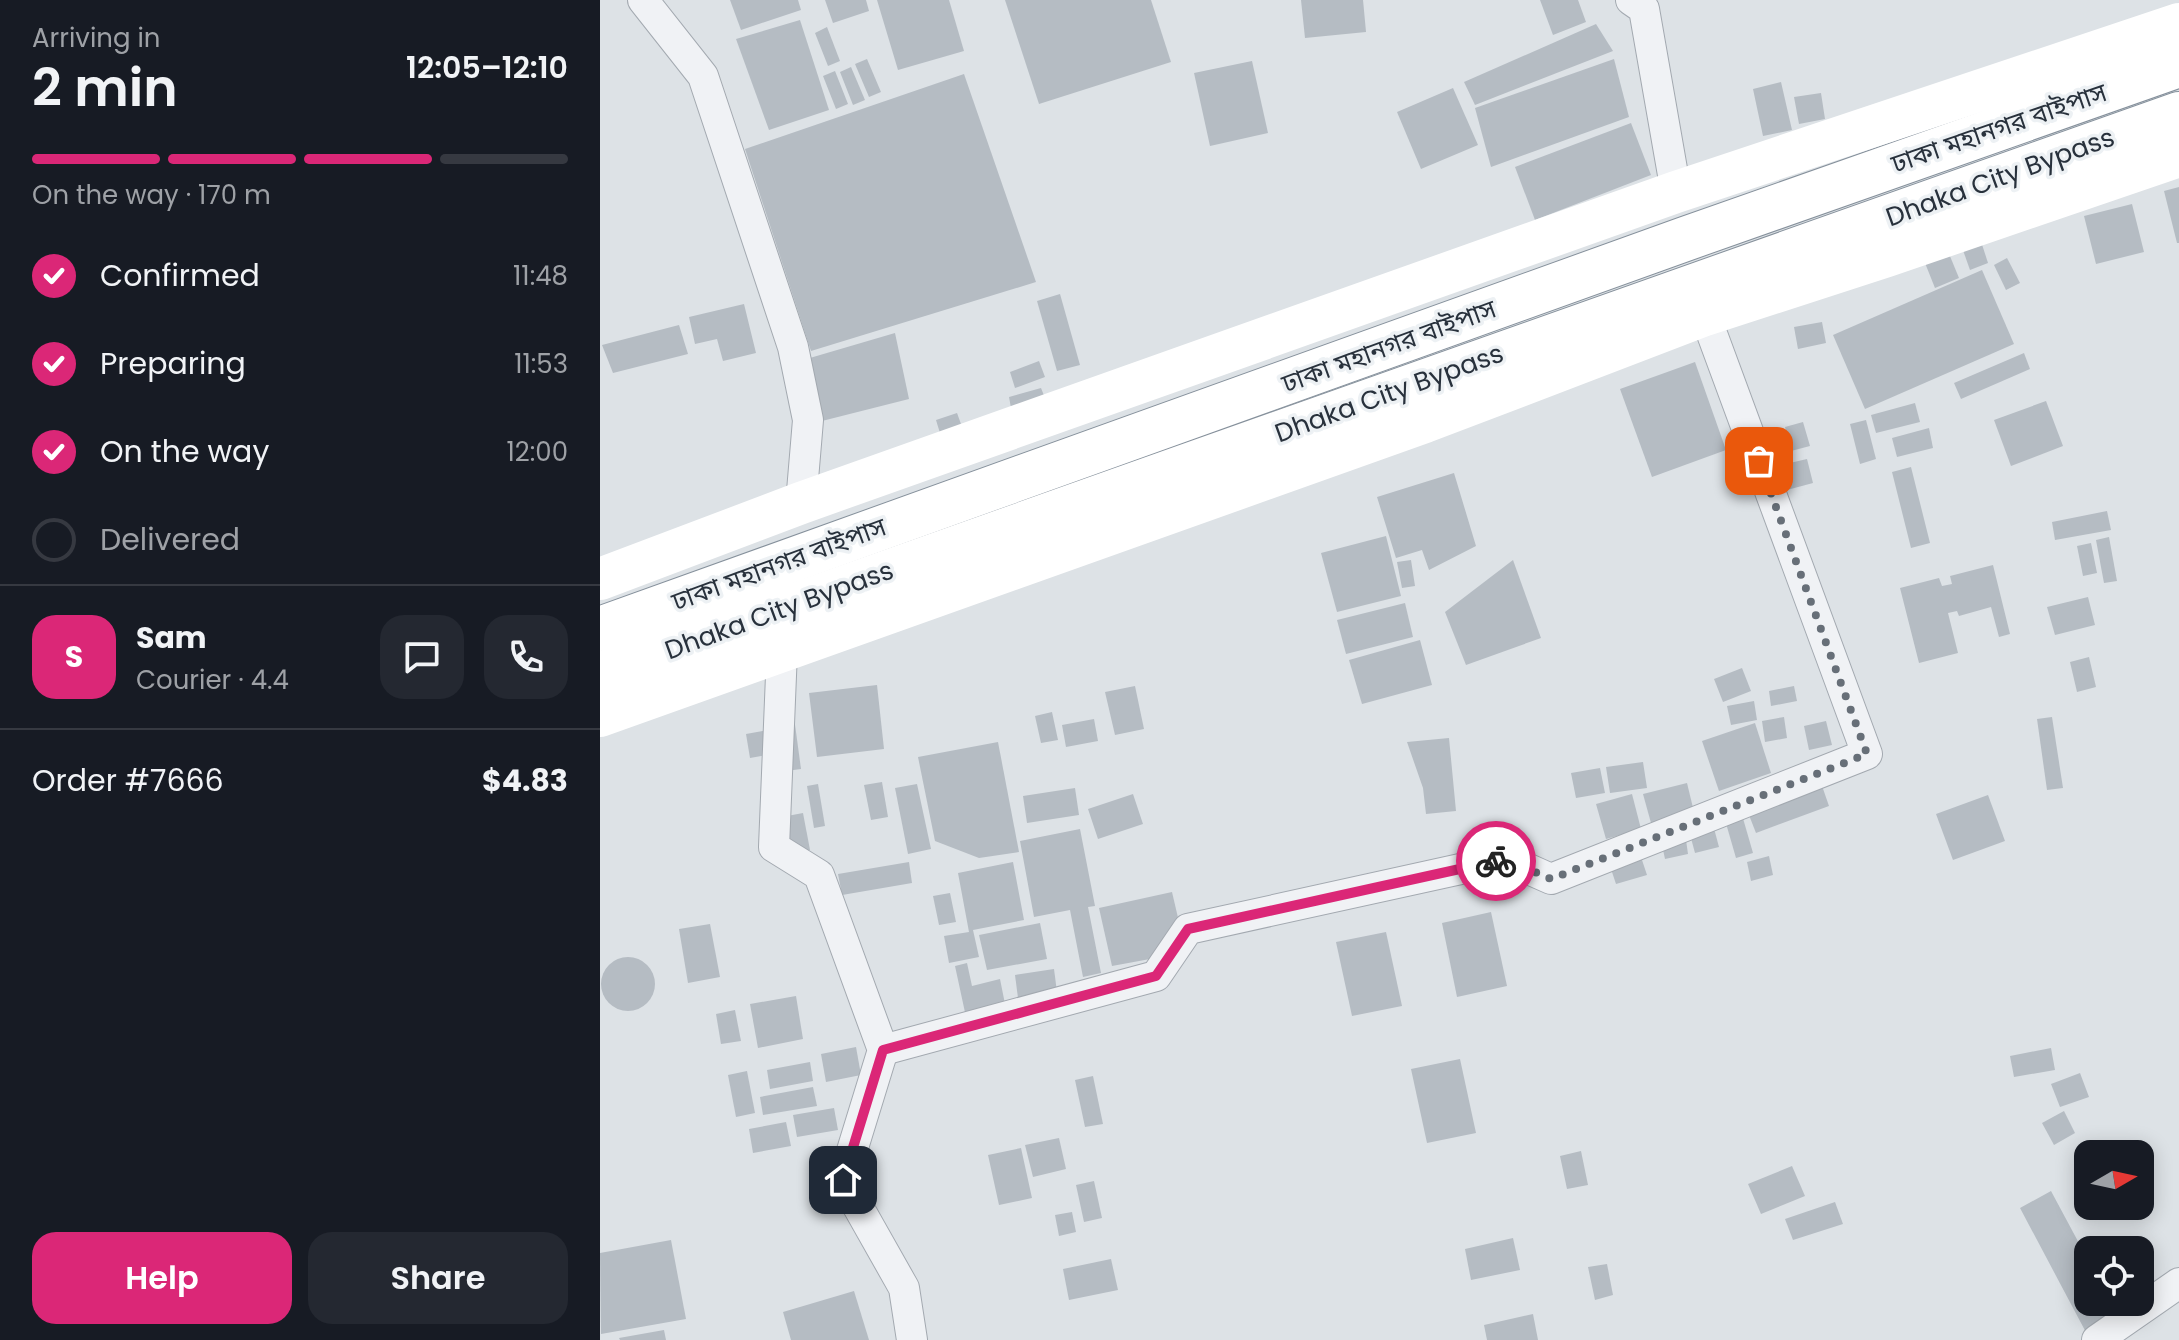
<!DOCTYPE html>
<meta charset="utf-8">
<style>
:root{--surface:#171b24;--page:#242831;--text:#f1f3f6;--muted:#9ea1a6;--line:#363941;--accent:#db2777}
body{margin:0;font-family:Poppins,"Noto Sans Bengali",sans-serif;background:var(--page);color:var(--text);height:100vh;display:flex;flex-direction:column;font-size:30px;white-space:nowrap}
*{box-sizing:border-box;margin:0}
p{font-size:26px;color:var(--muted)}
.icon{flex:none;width:44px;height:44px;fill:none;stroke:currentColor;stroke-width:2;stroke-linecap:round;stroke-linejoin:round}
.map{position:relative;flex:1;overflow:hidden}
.side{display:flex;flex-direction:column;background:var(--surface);width:600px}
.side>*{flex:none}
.needle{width:52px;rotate:81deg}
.buttons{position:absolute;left:1474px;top:1140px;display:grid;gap:16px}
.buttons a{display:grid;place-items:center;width:80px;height:80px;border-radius:16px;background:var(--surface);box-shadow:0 4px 20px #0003;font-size:40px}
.pin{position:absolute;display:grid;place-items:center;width:68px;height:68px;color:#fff;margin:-34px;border-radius:16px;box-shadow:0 4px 12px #0006}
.courier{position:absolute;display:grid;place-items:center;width:80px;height:80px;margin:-40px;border:6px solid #db2777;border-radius:50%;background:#fff;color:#222;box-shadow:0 2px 10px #0007}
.headline em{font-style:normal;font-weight:600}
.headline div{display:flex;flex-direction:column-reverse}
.headline{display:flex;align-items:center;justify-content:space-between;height:136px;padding:0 32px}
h1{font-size:52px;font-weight:600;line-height:60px}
.bar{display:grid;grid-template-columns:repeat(4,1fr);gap:12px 8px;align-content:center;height:96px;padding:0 32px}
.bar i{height:10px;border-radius:6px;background:var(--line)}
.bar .current{background:var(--accent)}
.bar p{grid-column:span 4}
.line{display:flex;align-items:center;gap:20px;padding:0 32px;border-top:2px solid var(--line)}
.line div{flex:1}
.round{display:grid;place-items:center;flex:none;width:84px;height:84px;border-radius:24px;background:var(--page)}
ol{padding:0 32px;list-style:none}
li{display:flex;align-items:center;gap:24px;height:88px}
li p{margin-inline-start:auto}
li .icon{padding:8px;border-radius:50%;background:var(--accent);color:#fff;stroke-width:4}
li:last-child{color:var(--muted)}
li i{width:44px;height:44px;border:4px solid var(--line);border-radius:50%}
.action{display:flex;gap:16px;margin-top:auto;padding:16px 32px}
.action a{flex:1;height:92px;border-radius:24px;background:var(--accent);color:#fff;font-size:32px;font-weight:600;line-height:92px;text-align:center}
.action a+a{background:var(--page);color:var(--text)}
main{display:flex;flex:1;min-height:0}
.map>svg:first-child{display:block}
</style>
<main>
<section class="side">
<div class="headline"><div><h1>2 min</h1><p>Arriving in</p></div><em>12:05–12:10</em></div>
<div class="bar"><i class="current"></i><i class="current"></i><i class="current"></i><i></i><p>On the way · 170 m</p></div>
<ol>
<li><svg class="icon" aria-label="check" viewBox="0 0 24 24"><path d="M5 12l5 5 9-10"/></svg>Confirmed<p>11:48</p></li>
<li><svg class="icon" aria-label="check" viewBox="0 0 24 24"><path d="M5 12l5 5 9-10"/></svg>Preparing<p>11:53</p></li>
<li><svg class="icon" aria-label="check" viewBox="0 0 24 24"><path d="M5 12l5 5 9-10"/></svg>On the way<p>12:00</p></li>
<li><i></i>Delivered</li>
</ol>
<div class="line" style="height:144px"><b class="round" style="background:var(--accent);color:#fff">S</b><div><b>Sam</b><p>Courier · 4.4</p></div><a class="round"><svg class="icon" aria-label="chat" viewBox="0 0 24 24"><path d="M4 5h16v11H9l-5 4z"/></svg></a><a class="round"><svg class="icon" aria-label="phone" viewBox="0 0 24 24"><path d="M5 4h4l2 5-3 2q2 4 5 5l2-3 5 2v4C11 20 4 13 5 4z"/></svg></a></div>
<div class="line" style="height:104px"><div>Order #7666</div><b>$4.83</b></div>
<div class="action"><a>Help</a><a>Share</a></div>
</section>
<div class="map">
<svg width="1579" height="1340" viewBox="0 0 1579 1340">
<rect width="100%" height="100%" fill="#dde2e6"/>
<g fill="#b5bcc3">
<path d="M130 0H198L201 10 141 30Z"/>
<path d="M225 0H266L269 11 233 23Z"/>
<path d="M277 0H349L364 51 298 70Z"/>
<path d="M405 0H551L571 62 439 104Z"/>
<path d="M701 0H763L766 32 705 38Z"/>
<path d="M940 0H978L986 22 953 35Z"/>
<path d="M200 20 229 110 169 130 136 39Z"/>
<path d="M996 24 1013 51 875 105 864 82Z"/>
<path d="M227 27 240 61 228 66 215 33Z"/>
<path d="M267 59 281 92 269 97 255 64Z"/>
<path d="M1014 59 1029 117 891 167 875 108Z"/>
<path d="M652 61 668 133 610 146 594 73Z"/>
<path d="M251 67 265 100 253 105 240 72Z"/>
<path d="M235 71 248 104 236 109 223 76Z"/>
<path d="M364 74 436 282 211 351 145 149Z"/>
<path d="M1181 82 1192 130 1163 136 1153 89Z"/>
<path d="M853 88 878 145 821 169 797 112Z"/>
<path d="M1221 93 1225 119 1199 124 1194 97Z"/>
<path d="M1031 123 1051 175 935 220 915 167Z"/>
<path d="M1579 187V243H1577L1564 191Z"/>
<path d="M1532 204 1544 252 1496 264 1484 216Z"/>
<path d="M1377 229 1388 263 1370 270 1358 236Z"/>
<path d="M1345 244 1359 278 1335 288 1321 253Z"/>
<path d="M1407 258 1420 283 1406 290 1394 265Z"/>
<path d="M1382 270 1414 344 1265 409 1233 335Z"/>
<path d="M460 294 480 365 457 371 437 301Z"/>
<path d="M144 304 156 353 123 361 117 339 95 344 89 317Z"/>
<path d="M1222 322 1226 343 1198 349 1194 327Z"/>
<path d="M79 325 88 354 13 373 2 345Z"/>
<path d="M295 333 309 399 218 422 203 360Z"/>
<path d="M1424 353 1430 369 1361 399 1354 383Z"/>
<path d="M439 361 445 377 415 388 410 372Z"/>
<path d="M1095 362 1126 450 1052 477 1020 389Z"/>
<path d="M441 388 445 398 411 408 409 397Z"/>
<path d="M1446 401 1463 446 1411 466 1394 420Z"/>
<path d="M1315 403 1320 422 1276 433 1271 415Z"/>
<path d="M357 413 365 435 343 443 336 420Z"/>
<path d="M1266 420 1276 459 1260 464 1250 424Z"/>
<path d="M1203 422 1210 446 1191 451 1185 427Z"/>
<path d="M1329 428 1333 448 1297 457 1292 438Z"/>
<path d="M1207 459 1213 483 1187 490 1181 465Z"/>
<path d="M1311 467 1330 543 1311 548 1292 472Z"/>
<path d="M854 473 876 546 829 570 822 550 796 558 777 497Z"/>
<path d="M1507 511 1511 530 1455 540 1452 522Z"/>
<path d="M786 536 801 596 737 612 721 553Z"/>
<path d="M1509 537 1517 581 1504 583 1496 540Z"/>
<path d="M1491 543 1497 573 1483 576 1477 546Z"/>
<path d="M811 560 815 586 802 588 797 562Z"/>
<path d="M913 560 941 638 866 665 845 612Z"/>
<path d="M1393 565 1410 634 1399 637 1391 607 1359 616 1357 611 1348 613 1358 653 1319 663 1300 588 1339 578 1342 586 1352 584 1350 576Z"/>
<path d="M1488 597 1495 625 1455 635 1447 607Z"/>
<path d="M805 603 813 637 746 654 737 620Z"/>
<path d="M820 640 832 685 762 704 749 660Z"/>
<path d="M1489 657 1496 687 1477 692 1470 662Z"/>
<path d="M1142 668 1151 691 1123 702 1114 679Z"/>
<path d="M277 685 284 749 217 757 209 693Z"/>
<path d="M535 686 544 729 515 735 505 692Z"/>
<path d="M1194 686 1197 701 1171 706 1169 691Z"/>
<path d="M1154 701 1157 720 1131 725 1127 706Z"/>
<path d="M452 712 458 740 441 743 435 716Z"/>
<path d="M194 717 201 769 186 771 180 719Z"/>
<path d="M1184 717 1187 738 1165 742 1162 721Z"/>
<path d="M1452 717 1463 788 1447 790 1437 719Z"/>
<path d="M494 719 498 741 466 747 462 725Z"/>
<path d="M1226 721 1232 745 1209 750 1204 726Z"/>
<path d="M1155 723 1171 773 1119 791 1102 741Z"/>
<path d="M168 730 172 754 150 758 146 734Z"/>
<path d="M849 738 856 811 826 814 823 788 807 742Z"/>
<path d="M398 742 419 852 379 858 335 841 318 757Z"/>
<path d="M1043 762 1047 788 1010 793 1006 767Z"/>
<path d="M1000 768 1005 793 976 798 971 773Z"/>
<path d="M282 782 288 817 271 820 264 785Z"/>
<path d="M1087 783 1094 812 1051 823 1043 794Z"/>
<path d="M1221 783 1229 806 1156 833 1147 810Z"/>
<path d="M218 784 225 826 214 828 207 786Z"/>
<path d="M317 784 331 849 308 854 295 788Z"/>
<path d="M475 788 479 815 427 823 423 796Z"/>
<path d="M533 794 543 824 498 839 488 809Z"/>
<path d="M1032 794 1041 829 1006 839 996 804Z"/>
<path d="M1388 795 1405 841 1353 860 1336 814Z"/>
<path d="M1140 808 1153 853 1136 858 1123 813Z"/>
<path d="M203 813 210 850 190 854 182 817Z"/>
<path d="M1112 821 1119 847 1095 853 1088 827Z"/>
<path d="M480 829 495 906 488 907 501 973 483 977 470 910 434 917 420 841Z"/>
<path d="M1086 840 1088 854 1065 859 1062 845Z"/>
<path d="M1039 851 1047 875 1016 884 1008 860Z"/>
<path d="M1169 856 1173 875 1151 881 1147 862Z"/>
<path d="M309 862 312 883 242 895 238 874Z"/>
<path d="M413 862 424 920 373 930 379 957 349 963 344 936 369 932 358 873Z"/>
<path d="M572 892 579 922 550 959 512 966 499 908Z"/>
<path d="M350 893 356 922 339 925 333 896Z"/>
<path d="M891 912 907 986 857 997 842 923Z"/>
<path d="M440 923 447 959 387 970 379 935Z"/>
<path d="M110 924 120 977 88 983 79 929Z"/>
<path d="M786 932 802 1006 752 1016 736 942Z"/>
<circle cx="28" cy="984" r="27"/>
<path d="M367 963 372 986 400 979 406 1009 366 1017 355 966Z"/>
<path d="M454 969 457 992 418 998 415 975Z"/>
<path d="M196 996 203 1039 158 1048 150 1004Z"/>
<path d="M135 1010 141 1041 121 1044 116 1014Z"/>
<path d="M256 1047 261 1075 226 1082 221 1054Z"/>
<path d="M1451 1048 1455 1070 1414 1077 1410 1056Z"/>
<path d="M860 1059 876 1133 827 1143 811 1069Z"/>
<path d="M210 1062 213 1081 170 1089 167 1070Z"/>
<path d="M147 1071 155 1113 136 1117 128 1075Z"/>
<path d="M1480 1073 1489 1097 1460 1107 1451 1084Z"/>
<path d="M493 1076 503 1124 485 1127 475 1080Z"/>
<path d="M213 1087 217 1106 163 1115 160 1097Z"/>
<path d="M234 1108 238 1130 197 1137 193 1115Z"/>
<path d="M1464 1111 1475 1133 1454 1145 1442 1123Z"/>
<path d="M186 1122 191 1146 153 1153 149 1129Z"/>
<path d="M459 1138 466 1169 433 1177 425 1145Z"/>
<path d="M421 1148 432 1198 399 1205 388 1155Z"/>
<path d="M981 1151 988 1185 967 1189 960 1156Z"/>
<path d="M1192 1166 1205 1196 1161 1214 1148 1184Z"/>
<path d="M494 1181 502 1218 484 1222 476 1185Z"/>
<path d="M1451 1191 1488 1260V1302H1510L1520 1322 1489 1338 1420 1208Z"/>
<path d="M1235 1202 1243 1224 1193 1240 1185 1219Z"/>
<path d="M472 1212 476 1232 459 1236 455 1215Z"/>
<path d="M913 1238 920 1270 871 1280 865 1249Z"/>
<path d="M71 1240 86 1319 1 1334 0 1253Z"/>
<path d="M511 1259 518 1290 469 1300 463 1269Z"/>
<path d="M1007 1264 1013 1295 995 1300 988 1267Z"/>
<path d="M254 1291 269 1340H191L183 1312Z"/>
<path d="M933 1314 938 1340H887L884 1325Z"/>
<path d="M64 1330 66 1340H20L19 1338Z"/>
</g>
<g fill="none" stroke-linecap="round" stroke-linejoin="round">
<g stroke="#a3a9b0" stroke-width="32">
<g id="minor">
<path d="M43 0 103 76 193 347 208 420 201 503"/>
<path d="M1031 0 1044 9 1076 192"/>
<path d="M182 651 174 847 219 875 283 1050 243 1180 304 1288 312 1340"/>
<path d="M283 1050 556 976 588 929 906 859 951 879 1267 754 1105 315"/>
<path d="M1497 1340 1579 1283"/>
</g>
</g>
<g stroke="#86919c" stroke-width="46">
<g id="trunk">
<path d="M0 629 1085 239 1579 65"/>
<path d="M0 674 1579 114"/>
</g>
</g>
<use href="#minor" stroke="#f0f2f5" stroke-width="30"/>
<g stroke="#fff" stroke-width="42">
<path d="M0 579 201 503 1076 192 1579 24"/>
<path d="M0 716 825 422 1105 315 1287 256 1579 156"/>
</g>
<use href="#trunk" stroke="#fff" stroke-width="44"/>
</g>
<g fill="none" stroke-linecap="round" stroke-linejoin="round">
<path stroke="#676f78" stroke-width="8" stroke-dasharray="0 14.4" d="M896 861 906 859 951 879 1267 754 1159 461"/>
<path stroke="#db2777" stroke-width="10" d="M243 1180 283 1050 556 976 588 929 896 861"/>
</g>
<g text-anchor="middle" stroke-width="7" stroke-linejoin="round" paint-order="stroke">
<g font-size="26" fill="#28313c" stroke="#edf1f4">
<text transform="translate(1399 128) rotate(-19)" y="9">ঢাকা মহানগর বাইপাস</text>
<text transform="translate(1400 177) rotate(-20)" y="9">Dhaka City Bypass</text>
<text transform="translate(789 346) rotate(-20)" y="9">ঢাকা মহানগর বাইপাস</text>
<text transform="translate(789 393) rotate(-20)" y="9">Dhaka City Bypass</text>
<text transform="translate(179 564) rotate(-20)" y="9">ঢাকা মহানগর বাইপাস</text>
<text transform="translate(179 610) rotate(-20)" y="9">Dhaka City Bypass</text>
</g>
</g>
</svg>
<div class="buttons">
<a><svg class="needle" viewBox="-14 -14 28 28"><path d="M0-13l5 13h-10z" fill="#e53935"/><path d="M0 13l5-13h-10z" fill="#9ea1a6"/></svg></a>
<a><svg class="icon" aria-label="locate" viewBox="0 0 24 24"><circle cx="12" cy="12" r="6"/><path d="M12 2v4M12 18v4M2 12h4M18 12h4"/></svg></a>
</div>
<div class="pin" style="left:1159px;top:461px;background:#ea580c"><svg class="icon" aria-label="bag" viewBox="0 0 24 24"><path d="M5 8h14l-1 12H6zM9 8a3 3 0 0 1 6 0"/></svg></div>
<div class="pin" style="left:243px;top:1180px;background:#1f2937"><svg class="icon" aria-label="home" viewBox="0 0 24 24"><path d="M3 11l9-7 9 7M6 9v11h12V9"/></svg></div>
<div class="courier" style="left:896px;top:861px"><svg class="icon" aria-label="bike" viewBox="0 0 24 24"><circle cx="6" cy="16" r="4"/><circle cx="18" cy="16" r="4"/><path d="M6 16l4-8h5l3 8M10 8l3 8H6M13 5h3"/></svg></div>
</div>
</main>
